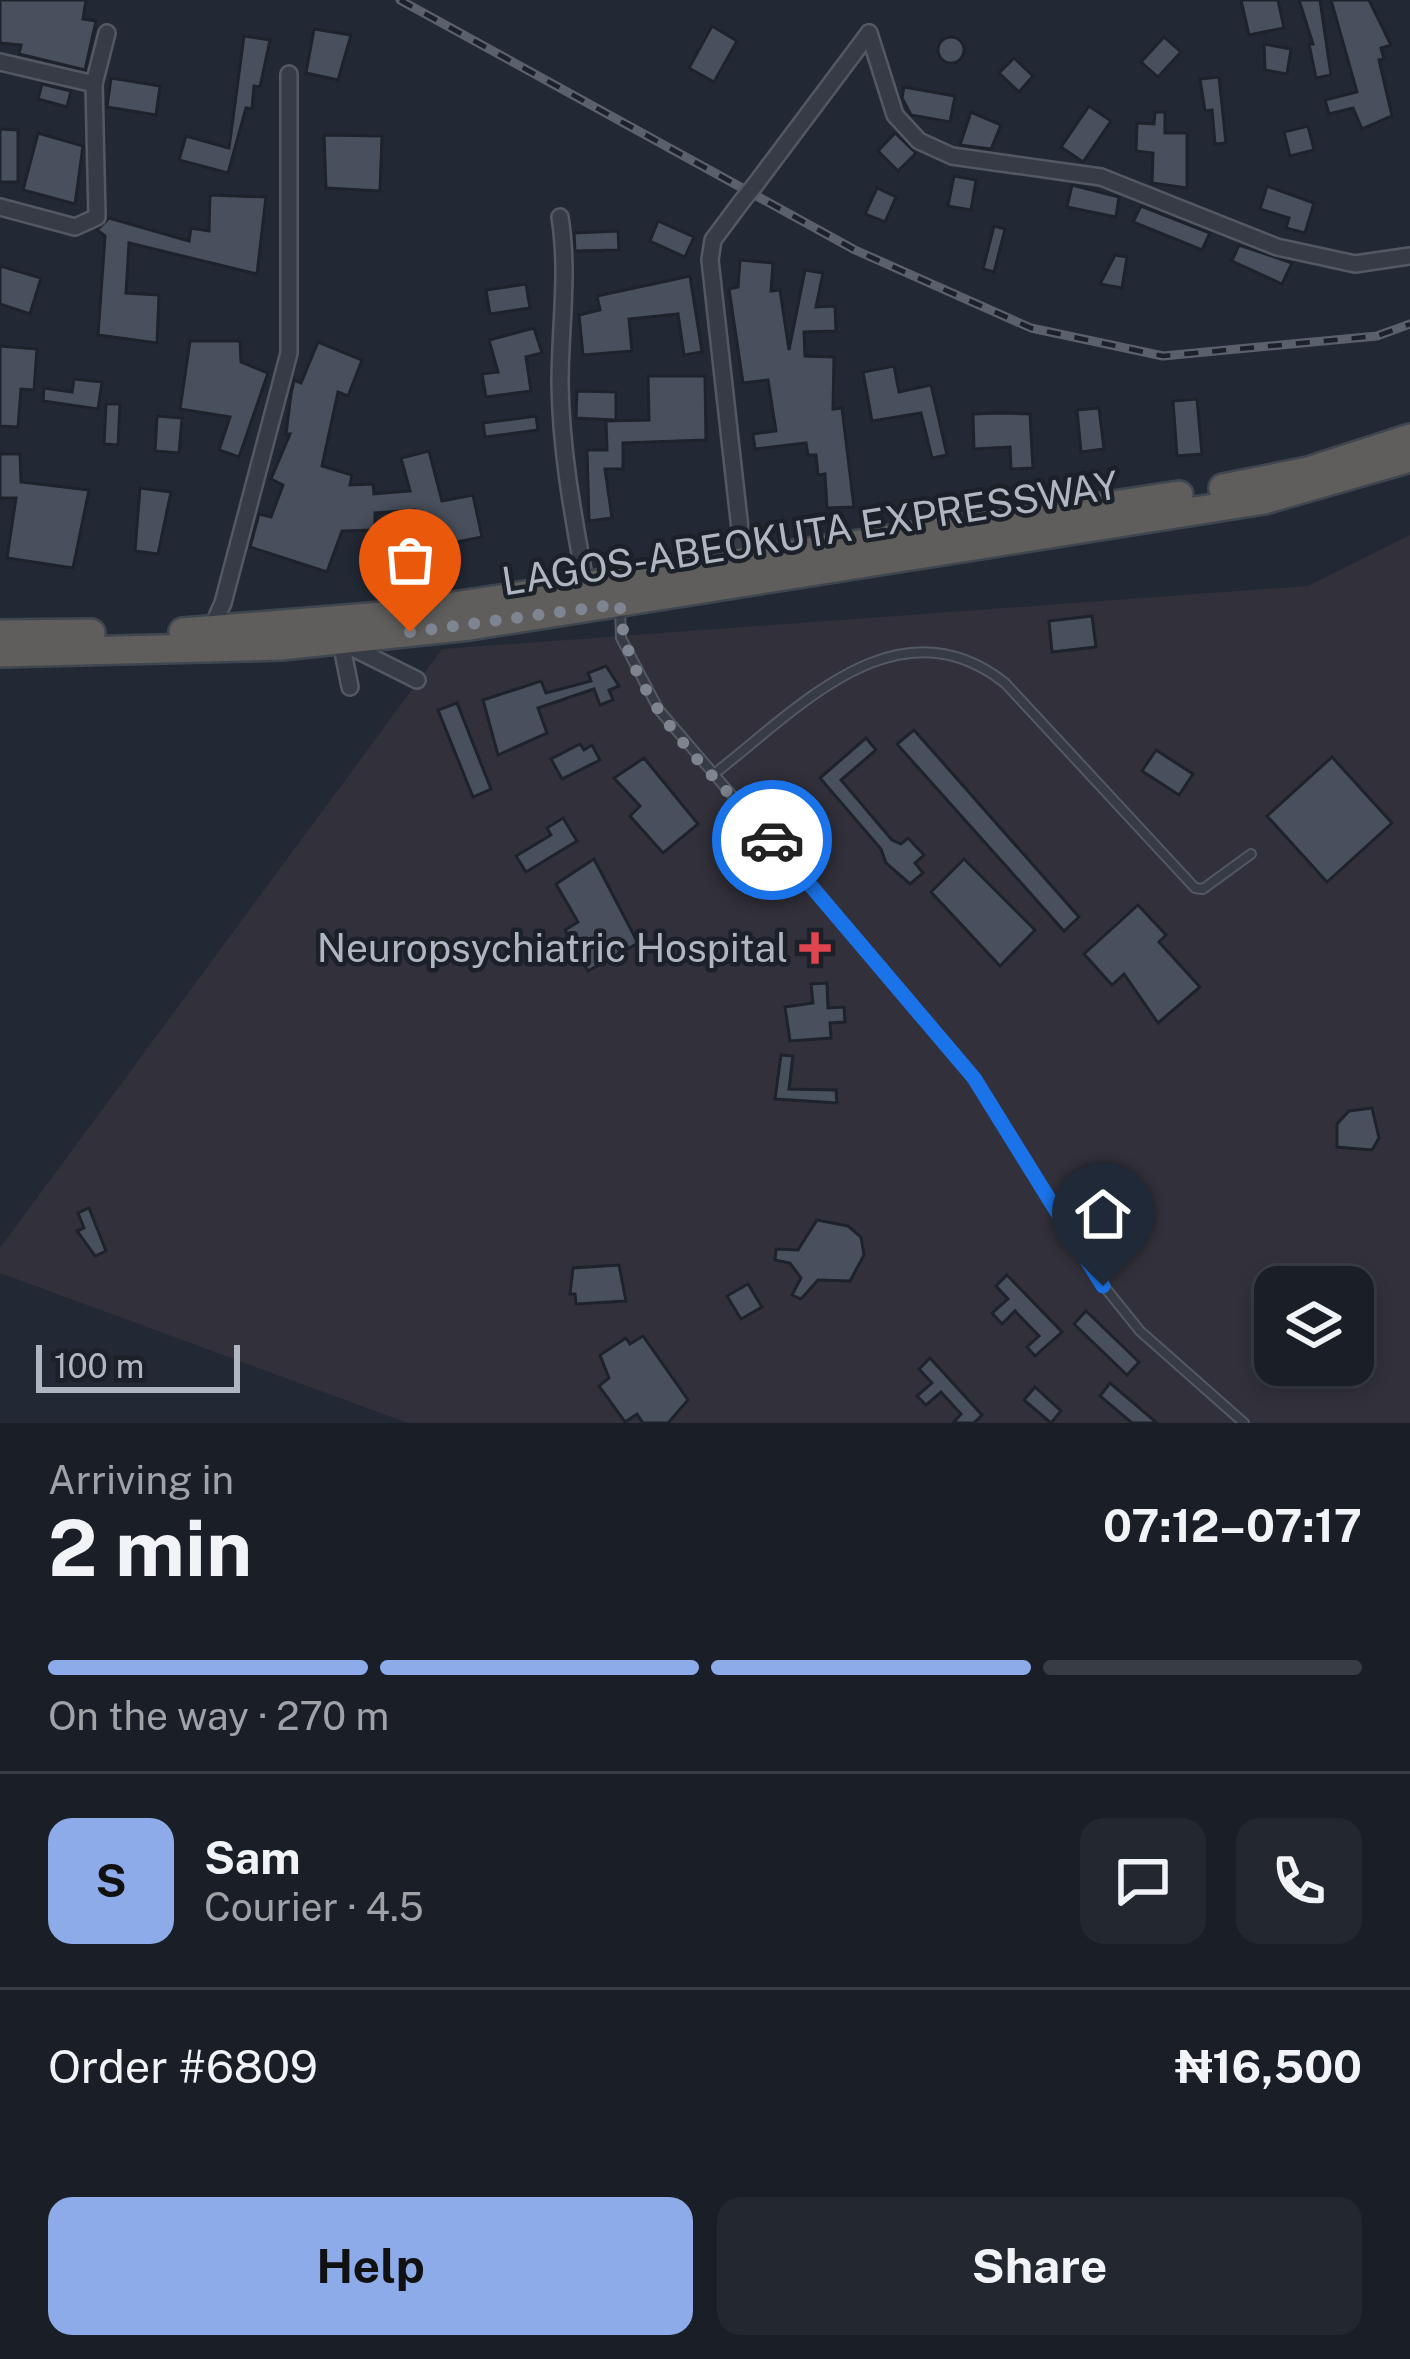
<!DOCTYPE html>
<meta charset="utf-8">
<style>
:root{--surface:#1a1f27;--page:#23272f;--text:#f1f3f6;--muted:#9fa2a7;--line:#383d44;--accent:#8daae9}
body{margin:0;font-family:"Public Sans",sans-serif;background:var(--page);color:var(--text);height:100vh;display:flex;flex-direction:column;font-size:45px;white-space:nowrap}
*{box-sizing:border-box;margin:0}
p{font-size:39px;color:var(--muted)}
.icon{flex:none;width:66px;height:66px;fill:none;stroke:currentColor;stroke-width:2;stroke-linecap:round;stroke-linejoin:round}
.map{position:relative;height:1423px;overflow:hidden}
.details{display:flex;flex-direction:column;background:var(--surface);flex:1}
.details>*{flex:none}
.tools{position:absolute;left:1254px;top:1266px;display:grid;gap:24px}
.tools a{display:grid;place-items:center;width:120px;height:120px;border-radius:24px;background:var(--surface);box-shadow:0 6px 18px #0003,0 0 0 3px var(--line);font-size:60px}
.scale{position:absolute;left:36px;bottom:30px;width:204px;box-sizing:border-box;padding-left:12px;border:6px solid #b0b6c1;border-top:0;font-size:33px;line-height:42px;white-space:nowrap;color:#b0b6c1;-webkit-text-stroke:9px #1b2029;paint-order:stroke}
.pin{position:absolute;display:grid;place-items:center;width:102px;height:102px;color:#fff;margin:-123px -51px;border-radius:50% 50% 50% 0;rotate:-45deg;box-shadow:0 0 12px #0007}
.pin .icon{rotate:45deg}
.courier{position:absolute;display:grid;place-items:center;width:120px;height:120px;margin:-60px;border:9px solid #1a73e8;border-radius:50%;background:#fff;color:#222;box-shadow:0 3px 15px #0007}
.headline em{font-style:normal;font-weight:700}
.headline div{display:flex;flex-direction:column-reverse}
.headline{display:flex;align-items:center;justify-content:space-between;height:204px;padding:0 48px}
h1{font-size:78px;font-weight:700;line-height:90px}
.bar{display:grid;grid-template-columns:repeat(4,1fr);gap:18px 12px;align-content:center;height:144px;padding:0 48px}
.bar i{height:15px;border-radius:9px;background:var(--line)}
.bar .current{background:var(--accent)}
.bar p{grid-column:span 4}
.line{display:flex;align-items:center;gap:30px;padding:0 48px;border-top:3px solid var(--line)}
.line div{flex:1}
.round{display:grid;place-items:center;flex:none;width:126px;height:126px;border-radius:24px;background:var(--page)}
.cta{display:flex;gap:24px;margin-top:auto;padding:24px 48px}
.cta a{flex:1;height:138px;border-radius:24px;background:var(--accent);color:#111;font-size:48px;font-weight:700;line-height:138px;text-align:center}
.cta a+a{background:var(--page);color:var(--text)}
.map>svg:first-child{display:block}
</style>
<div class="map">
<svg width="1410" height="1423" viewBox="0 0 1410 1423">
<rect width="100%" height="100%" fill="#222934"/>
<path fill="#32303a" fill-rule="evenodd" d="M1410 535V1423H408L0 1273V1248L442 649 1308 586ZM1275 1287H1353V1365H1275Z"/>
<g fill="#49505d" stroke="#1d222b" stroke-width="3">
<path d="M0 0H86L83 19 96 21 85 70 19 54 21 45 0 43Z"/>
<path d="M1241 0H1278L1284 28 1249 35Z"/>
<path d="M1299 0H1320L1331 75 1316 78 1309 44H1313Z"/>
<path d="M1331 0H1369L1391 45 1381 48 1384 59 1379 60 1392 116 1362 129 1353 108 1329 114 1325 100 1357 92Z"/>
<path d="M712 26 737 41 714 82 689 68Z"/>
<path d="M314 29 351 35 338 80 306 73Z"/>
<path d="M244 36 270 40 260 87 254 86 252 109 246 108 228 173 179 160 186 136 229 148Z"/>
<circle cx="951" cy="50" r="13"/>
<path d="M1164 37 1181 52 1158 77 1141 62Z"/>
<path d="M1264 44 1291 49 1287 74 1265 70Z"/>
<path d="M1014 58 1033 76 1019 92 999 73Z"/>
<path d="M1219 77 1226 143 1215 144 1212 110 1205 111 1200 79Z"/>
<path d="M111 78 160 86 156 115 107 107Z"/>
<path d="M42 84 71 91 67 107 38 99Z"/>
<path d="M904 87 955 96 950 122 911 115 902 98Z"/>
<path d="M1089 106 1111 121 1083 162 1061 147Z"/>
<path d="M971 112 1001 125 991 149 960 145Z"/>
<path d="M1155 112H1165V133H1187V188L1152 183 1153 153 1136 151 1137 123 1154 124Z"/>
<path d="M1308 126 1314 150 1290 156 1284 132Z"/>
<path d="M0 129 18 130V182H0Z"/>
<path d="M38 133 83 146 75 204 23 190Z"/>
<path d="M895 133 916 153 898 171 878 151Z"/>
<path d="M324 135 382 136 380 191 326 188Z"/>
<path d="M954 176 976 180 971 210 948 206Z"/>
<path d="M1072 185 1119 197 1116 217 1067 207Z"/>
<path d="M1267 186 1314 203 1305 233 1286 228 1289 218 1260 209Z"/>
<path d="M877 188 896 197 885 222 865 214Z"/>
<path d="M210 195 266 197 257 274 129 243 126 293 159 295 157 343 98 335 105 236 97 230 109 218 189 241 191 228 209 231Z"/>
<path d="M1141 206 1210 233 1202 250 1133 222Z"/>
<path d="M658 221 694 237 685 257 650 241Z"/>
<path d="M994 226 1005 229 994 272 983 269Z"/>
<path d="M618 231 619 250 575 251 574 233Z"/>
<path d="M1239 245 1292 263 1282 284 1232 261Z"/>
<path d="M1115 255 1127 257 1122 288 1100 284Z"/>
<path d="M740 260 773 263 771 291 780 290 789 350 805 270 823 273 816 307 835 306 836 331 804 332 805 356 834 357 833 409 842 408 854 507 827 508 825 474 818 475 816 455H808L806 443 755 449 753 434 776 431 768 380 743 383 729 289 738 287Z"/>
<path d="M0 266 41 278 30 314 0 304Z"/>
<path d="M690 276 702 352 684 355 678 314 629 319 632 351 583 355 579 315 600 310 597 296Z"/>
<path d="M526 284 530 308 490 314 486 290Z"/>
<path d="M534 328 542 353 526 357 531 391 486 397 482 374 498 372 489 340Z"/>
<path d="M190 341H240L241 362 268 373 239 457 219 450 230 417 180 409Z"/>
<path d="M318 342 362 360 348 396 338 392 322 466 352 475 350 485 373 484 374 494 410 491 401 458 429 451 442 501 473 495 482 537 452 543 455 552 427 559 415 510 375 513V530L342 531 327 572 250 547 259 514 271 517 283 485 271 479 290 434H286L291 394 294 380 301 383Z"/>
<path d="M0 346 37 349 34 390 21 389 18 427 0 426Z"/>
<path d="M894 366 899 392 931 385 947 455 932 458 921 413 872 421 863 372Z"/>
<path d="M648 376H705L706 440 623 443V469H605L612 518 589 521 587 450H607L606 421 649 420Z"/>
<path d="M74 379 102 382 98 409 43 401 44 388 72 392Z"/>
<path d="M577 391 616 392V420L576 418Z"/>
<path d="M1197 399 1202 454 1177 456 1173 401Z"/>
<path d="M106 404H120L118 445 104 444Z"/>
<path d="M1099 408 1104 449 1081 452 1077 410Z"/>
<path d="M1000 413 1030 414 1033 468 1011 469 1010 447 974 449 973 414Z"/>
<path d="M157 416 182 418 179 453 155 451Z"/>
<path d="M536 416 538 430 485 437 483 423Z"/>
<path d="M0 454H20L21 482 89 490 73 568 7 558 16 498H0Z"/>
<path d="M140 488 171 492 158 554 135 551Z"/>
<path d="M1092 616 1096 647 1052 652 1049 621Z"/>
<path d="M606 666 619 686 609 690 613 700 600 705 594 689 538 708 547 733 498 755 483 700 541 681 546 693 591 681 588 673Z"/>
<path d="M457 703 491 789 473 797 438 710Z"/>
<path d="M914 730 1079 917 1064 931 897 744Z"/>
<path d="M866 738 876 750 841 780 892 840 901 844 908 838 924 855 915 863 923 873 910 884 886 863 881 849 820 778Z"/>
<path d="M580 744 584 750 592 745 600 760 562 779 551 759Z"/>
<path d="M1156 750 1193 774 1179 795 1142 771Z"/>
<path d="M1332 757 1392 823 1327 882 1267 816Z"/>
<path d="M644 758 698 824 663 853 630 816 640 806 614 778Z"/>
<path d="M563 818 577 841 526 872 516 856 551 835 547 828Z"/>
<path d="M594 859 638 943 588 971 565 930 578 922 556 884Z"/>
<path d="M964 859 1035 930 1000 966 931 892Z"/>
<path d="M1138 905 1166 935 1159 942 1200 987 1158 1023 1124 974 1112 985 1084 954Z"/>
<path d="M827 983 828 1008 844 1007 845 1022 830 1023 831 1038 790 1041 785 1007 813 1003 811 984Z"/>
<path d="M781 1055 793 1056 789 1089 836 1090 837 1103 775 1099Z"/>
<path d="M1372 1108 1379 1138 1372 1150 1337 1147V1124L1349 1111Z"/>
<path d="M89 1208 106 1251 95 1256 77 1231 84 1228 78 1213Z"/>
<path d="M817 1220 848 1226 861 1237 864 1255 850 1281 818 1280 801 1299 792 1295 801 1278 790 1263 775 1260 776 1249 798 1250Z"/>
<path d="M619 1265 626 1301 576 1304 575 1294H570L573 1268Z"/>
<path d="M1007 1275 1062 1332 1035 1356 1027 1347 1039 1336 1015 1311 1002 1324 992 1313 1008 1299 996 1286Z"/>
<path d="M748 1284 762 1307 741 1319 727 1296Z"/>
<path d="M1086 1311 1139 1362 1127 1375 1074 1324Z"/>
<path d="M643 1336 688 1400 668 1423H643L637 1414 625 1422 599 1386 609 1378 600 1355 626 1338 630 1344Z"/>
<path d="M930 1358 982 1415 974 1423H953L961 1414 941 1392 926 1405 917 1396 932 1383 919 1369Z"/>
<path d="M1110 1383 1157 1423H1132L1100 1396Z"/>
<path d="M1035 1387 1061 1411 1051 1423 1024 1400Z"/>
</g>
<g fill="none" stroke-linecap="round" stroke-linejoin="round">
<g stroke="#535963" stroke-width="12">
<g id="service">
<path d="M620 610 621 638 659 710 974 1078 1103 1285 1140 1331 1244 1423"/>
<path d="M714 774C798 709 897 598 1005 683L1195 888 1203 889 1251 854"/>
</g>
</g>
<g stroke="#535963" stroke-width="20">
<g id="minor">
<path d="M869 33 895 115 919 141 952 156 1101 177 1277 247 1355 264 1410 256"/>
<path d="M0 62 94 84"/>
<path d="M755 185 869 33"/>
<path d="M742 201 713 240 710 260 744 565"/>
<path d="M0 207 75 227 97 217 94 84 107 33"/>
<path d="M560 217C569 273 560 327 560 384 561 453 574 520 586 587"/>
<path d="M211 630 223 603 289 353V74"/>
<path d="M350 687 341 642 417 680"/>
</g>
</g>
<g stroke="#40464f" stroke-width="32">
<g id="trunk">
<path d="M1223 488 1308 471 1410 438"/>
<path d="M183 632 395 615 1179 495"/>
<path d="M0 634 91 633"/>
<path d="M0 653 281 646 470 626 1264 500 1410 458"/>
</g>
</g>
<use href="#service" stroke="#363b45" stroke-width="8"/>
<use href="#minor" stroke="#363b45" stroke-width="15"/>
<use href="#trunk" stroke="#5f5e5c" stroke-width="27"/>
<g stroke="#5a616d" stroke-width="9">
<path id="rail" d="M400 0 855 250 1031 328 1163 356 1377 336 1410 324"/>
</g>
<use href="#rail" stroke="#1b2029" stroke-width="4.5" stroke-dasharray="14" stroke-linecap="butt"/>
<g stroke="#535963" stroke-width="20" stroke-linecap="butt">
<path id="minor-bridge" d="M742 201 755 185"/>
</g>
<use href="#minor-bridge" stroke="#363b45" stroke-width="15"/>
</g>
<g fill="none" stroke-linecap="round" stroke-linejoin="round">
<path stroke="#7e8590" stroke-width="12" stroke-dasharray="0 21.6" d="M410 632 620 604C623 699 713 773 772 840"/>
<path stroke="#1a73e8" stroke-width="15" d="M772 840 974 1078 1103 1286"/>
</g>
<path fill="#e0444e" stroke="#1b2029" stroke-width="4.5" d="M809 930h12v12h12v12h-12v12h-12v-12h-12v-12h12z"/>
<g text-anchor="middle" stroke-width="9" stroke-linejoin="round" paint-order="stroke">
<g font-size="39" fill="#b0b6c1" stroke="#1b2029">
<text transform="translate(810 533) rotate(-9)" y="14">LAGOS-ABEOKUTA EXPRESSWAY</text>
</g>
<g font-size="39" fill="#b0b6c1" stroke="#1b2029" text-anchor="end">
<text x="788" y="962">Neuropsychiatric Hospital</text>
</g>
</g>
</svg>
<div class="tools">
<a><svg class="icon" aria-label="layers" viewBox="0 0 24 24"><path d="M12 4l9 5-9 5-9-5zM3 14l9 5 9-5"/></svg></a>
</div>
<div class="scale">100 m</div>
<div class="pin" style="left:410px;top:632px;background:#ea580c"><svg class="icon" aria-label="bag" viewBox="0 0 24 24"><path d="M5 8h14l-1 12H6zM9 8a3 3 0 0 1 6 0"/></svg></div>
<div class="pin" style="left:1103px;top:1286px;background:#1f2937"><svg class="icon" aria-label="home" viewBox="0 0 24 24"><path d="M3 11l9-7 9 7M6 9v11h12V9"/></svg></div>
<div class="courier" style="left:772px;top:840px"><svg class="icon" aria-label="car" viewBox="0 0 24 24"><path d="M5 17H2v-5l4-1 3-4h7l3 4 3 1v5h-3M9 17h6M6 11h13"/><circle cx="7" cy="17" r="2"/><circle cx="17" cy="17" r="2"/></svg></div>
</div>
<section class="details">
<div class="headline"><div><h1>2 min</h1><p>Arriving in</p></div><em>07:12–07:17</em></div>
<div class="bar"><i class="current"></i><i class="current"></i><i class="current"></i><i></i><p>On the way · 270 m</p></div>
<div class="line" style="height:216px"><b class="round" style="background:var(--accent);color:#111">S</b><div><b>Sam</b><p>Courier · 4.5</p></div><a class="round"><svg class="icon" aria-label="chat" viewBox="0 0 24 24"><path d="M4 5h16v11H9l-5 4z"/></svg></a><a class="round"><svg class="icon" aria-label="phone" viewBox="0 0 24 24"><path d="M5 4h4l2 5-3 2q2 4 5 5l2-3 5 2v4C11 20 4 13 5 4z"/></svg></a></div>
<div class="line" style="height:156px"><div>Order #6809</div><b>₦16,500</b></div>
<div class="cta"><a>Help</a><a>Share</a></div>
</section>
